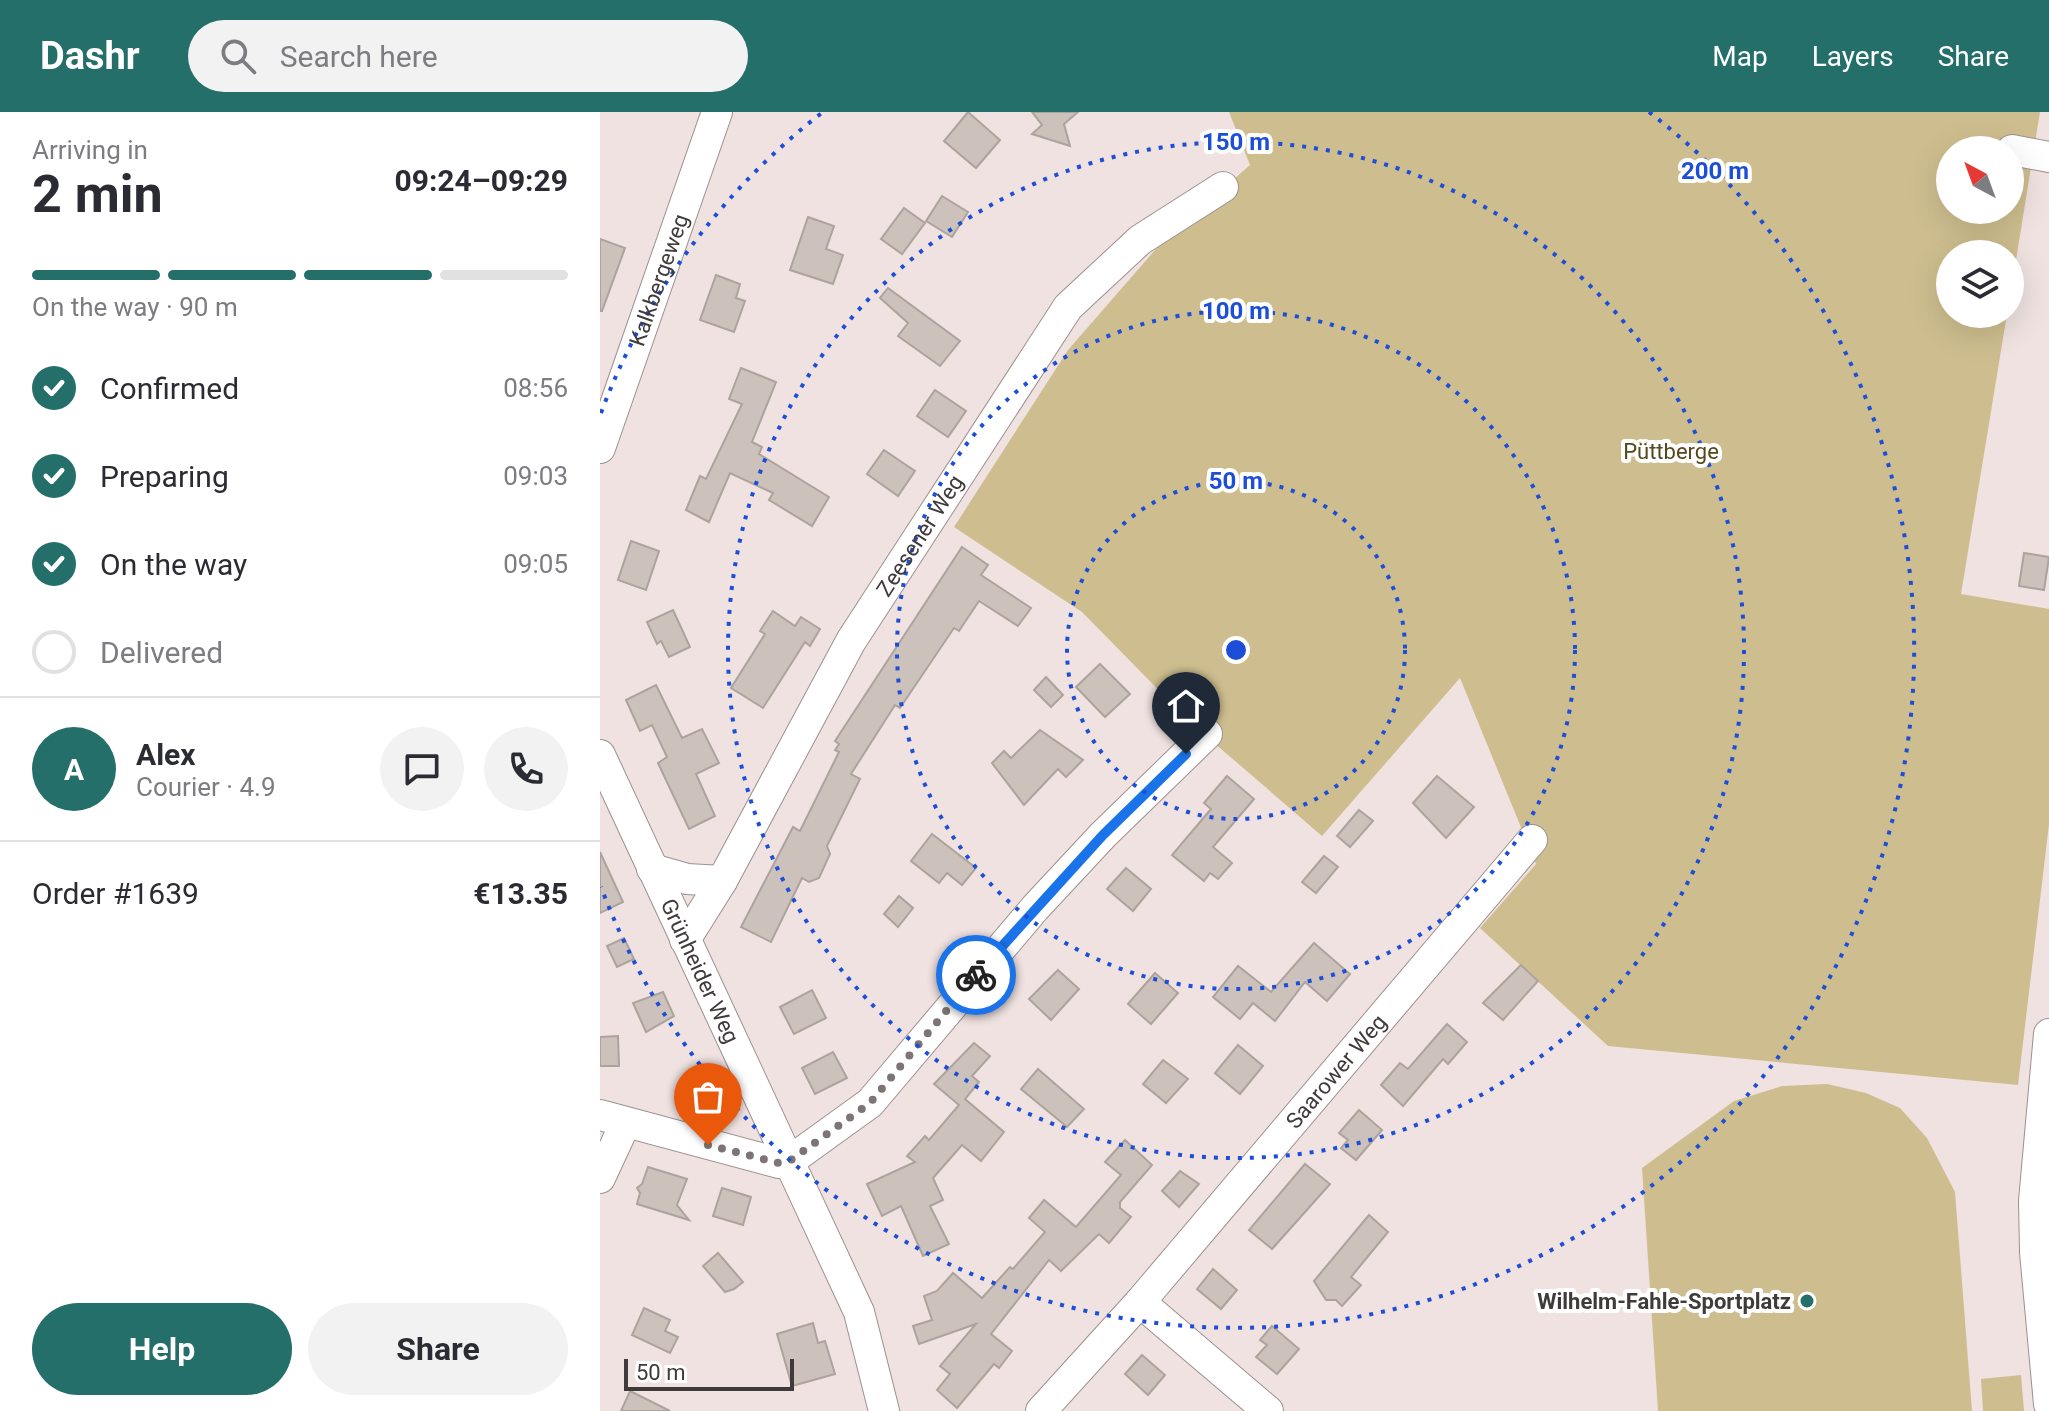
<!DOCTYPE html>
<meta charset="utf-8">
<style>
:root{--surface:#fff;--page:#f2f2f3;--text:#2b2b33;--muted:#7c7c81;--line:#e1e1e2;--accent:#256f6b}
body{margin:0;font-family:Roboto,sans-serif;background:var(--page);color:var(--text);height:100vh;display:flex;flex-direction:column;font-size:30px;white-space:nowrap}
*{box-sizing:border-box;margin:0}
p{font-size:26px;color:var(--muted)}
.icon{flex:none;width:44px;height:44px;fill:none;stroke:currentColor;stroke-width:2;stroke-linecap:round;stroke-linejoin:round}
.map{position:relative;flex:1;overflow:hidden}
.drawer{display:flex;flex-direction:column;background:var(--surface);width:600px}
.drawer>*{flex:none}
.needle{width:52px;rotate:319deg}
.buttons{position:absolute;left:1336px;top:24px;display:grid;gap:16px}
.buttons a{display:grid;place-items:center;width:88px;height:88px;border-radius:50%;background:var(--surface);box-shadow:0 8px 32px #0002;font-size:40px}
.scale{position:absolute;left:24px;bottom:20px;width:170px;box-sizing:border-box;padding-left:8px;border:4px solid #403b3b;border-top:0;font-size:22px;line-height:28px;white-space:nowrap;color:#403b3b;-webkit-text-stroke:6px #fff;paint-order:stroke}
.pin{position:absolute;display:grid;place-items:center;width:68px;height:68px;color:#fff;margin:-82px -34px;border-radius:50% 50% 50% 0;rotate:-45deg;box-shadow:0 0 8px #0007}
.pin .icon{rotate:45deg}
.courier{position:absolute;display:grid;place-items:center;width:80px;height:80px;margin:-40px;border:6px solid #1a73e8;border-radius:50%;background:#fff;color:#222;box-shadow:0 2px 10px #0007}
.overview em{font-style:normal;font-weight:700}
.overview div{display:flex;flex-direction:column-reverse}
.overview{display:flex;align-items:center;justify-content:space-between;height:136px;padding:0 32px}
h1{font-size:52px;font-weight:700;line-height:60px}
.bar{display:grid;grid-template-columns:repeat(4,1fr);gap:12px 8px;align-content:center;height:96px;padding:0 32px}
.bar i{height:10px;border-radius:6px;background:var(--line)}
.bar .active{background:var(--accent)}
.bar p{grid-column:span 4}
.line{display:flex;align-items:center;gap:20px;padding:0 32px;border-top:2px solid var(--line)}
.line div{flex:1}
.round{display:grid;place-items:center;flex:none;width:84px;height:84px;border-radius:42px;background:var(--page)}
ol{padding:0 32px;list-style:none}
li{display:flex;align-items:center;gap:24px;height:88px}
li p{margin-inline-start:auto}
li .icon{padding:8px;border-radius:50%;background:var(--accent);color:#fff;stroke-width:4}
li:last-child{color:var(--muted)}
li i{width:44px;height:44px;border:4px solid var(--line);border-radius:50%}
.action{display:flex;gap:16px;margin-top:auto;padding:16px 32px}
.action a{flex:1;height:92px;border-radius:48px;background:var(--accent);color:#fff;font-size:32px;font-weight:700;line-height:92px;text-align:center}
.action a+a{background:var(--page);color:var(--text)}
header{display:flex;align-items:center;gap:48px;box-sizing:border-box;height:112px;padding:0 40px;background:var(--accent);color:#fff}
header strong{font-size:38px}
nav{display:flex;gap:44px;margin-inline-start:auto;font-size:28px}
.search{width:560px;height:72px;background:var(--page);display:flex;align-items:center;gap:20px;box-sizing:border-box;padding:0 28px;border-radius:44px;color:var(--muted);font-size:30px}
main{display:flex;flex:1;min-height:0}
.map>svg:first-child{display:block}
</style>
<header>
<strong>Dashr</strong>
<div class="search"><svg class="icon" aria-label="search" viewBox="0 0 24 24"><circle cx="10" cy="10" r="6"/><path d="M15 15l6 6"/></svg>Search here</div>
<nav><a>Map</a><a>Layers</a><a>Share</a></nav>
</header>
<main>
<section class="drawer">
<div class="overview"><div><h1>2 min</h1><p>Arriving in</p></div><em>09:24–09:29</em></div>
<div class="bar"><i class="active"></i><i class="active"></i><i class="active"></i><i></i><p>On the way · 90 m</p></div>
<ol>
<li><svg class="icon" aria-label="check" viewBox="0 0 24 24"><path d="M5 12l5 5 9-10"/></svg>Confirmed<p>08:56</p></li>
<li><svg class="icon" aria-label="check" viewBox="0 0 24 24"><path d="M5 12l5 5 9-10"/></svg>Preparing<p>09:03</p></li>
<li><svg class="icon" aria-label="check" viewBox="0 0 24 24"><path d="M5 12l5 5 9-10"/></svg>On the way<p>09:05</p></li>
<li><i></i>Delivered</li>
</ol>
<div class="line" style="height:144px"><b class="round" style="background:var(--accent);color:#fff">A</b><div><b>Alex</b><p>Courier · 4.9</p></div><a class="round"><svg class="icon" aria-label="chat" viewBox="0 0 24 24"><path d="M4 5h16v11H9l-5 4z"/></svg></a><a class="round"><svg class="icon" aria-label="phone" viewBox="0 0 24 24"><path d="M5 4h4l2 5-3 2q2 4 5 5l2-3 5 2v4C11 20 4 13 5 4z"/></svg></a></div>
<div class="line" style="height:104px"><div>Order #1639</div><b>€13.35</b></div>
<div class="action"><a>Help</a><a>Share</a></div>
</section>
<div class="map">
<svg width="1449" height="1299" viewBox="0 0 1449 1299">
<rect width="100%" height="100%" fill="#efe2e0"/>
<g fill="#cebe8f" fill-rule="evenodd">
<path d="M629 0H1440L1410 185V142H1350V202H1407L1361 482 1449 497V712L1418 973 1008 934 880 816 936 752 860 566 722 724 591 611 482 500 354 415 468 238 562 130 650 53ZM1350 38H1410V98H1350Z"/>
<path d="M1227 972 1266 981 1300 996 1327 1026 1355 1080 1372 1299H1058L1042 1056 1134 989 1182 974Z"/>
<path d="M1421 1263 1424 1299H1383L1381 1267Z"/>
</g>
<g fill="#ccc2bb" stroke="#ada39d" stroke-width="2">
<path d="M368 0 400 28 376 56 344 29Z"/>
<path d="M432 0H478L464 12 470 34 432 22 442 13Z"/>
<path d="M342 84 368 100 352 125 326 109Z"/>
<path d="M304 96 325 111 302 142 281 127Z"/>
<path d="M208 105 234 114 226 137 243 143 233 172 190 158Z"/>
<path d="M0 127 25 136 2 199H0Z"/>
<path d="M116 163 140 172 136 186 145 189 134 220 100 208Z"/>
<path d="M288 176 360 229 340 254 298 224 308 211 280 186Z"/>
<path d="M141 256 176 270 152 330 162 335 159 342 229 385 212 414 169 388 173 381 130 361 109 410 86 398 100 364 106 367 142 292 129 287Z"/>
<path d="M335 278 366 299 348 325 317 304Z"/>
<path d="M284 338 315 359 298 384 267 362Z"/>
<path d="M31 429 59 439 46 478 18 468Z"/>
<path d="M362 435 388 453 381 463 431 496 418 514 379 489 359 519 354 516 300 596 295 593 251 662 260 667 227 734 230 742 219 766 209 770 202 766 171 830 141 815 193 715 200 719 239 640 235 638 239 632 235 629Z"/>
<path d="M1424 441 1449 445 1444 478 1419 474Z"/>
<path d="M73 498 90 535 69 545 61 529 57 532 47 510Z"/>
<path d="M173 499 195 514 201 505 220 517 210 534 205 530 163 596 131 576 165 522 160 519Z"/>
<path d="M500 552 530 582 505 605 476 575Z"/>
<path d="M446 565 463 583 451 595 434 578Z"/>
<path d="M56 573 82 626 102 617 119 651 96 662 115 704 89 717 58 651 67 645 52 613 40 619 26 588Z"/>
<path d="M440 618 483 648 466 665 458 657 424 693 392 651 404 639 411 646Z"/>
<path d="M627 664 654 687 613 735 632 751 618 767 610 761 604 769 572 743 611 697 604 691Z"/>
<path d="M837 664 874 695 846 726 813 691Z"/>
<path d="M759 698 773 709 750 735 737 724Z"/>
<path d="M332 722 376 756 362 773 347 761 339 771 311 749Z"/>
<path d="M0 740 23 790 0 801Z"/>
<path d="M724 744 738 755 716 781 702 770Z"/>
<path d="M526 756 551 777 533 799 507 777Z"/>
<path d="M299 784 313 796 298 815 284 802Z"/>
<path d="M24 826 34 847 17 855 7 834Z"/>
<path d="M714 831 750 862 727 889 705 870 675 909 653 891 640 907 613 885 638 854 671 880Z"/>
<path d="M921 853 938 869 903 908 883 891Z"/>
<path d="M458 858 479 877 451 908 429 887Z"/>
<path d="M555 861 578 881 551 912 528 892Z"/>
<path d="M212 878 226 906 194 922 180 895Z"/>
<path d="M63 880 74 904 46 920 33 891Z"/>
<path d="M847 912 867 930 848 952 843 947 803 994 781 973 800 951 808 957Z"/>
<path d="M18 924 19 954H0V925Z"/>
<path d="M374 931 390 944 372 964 379 970 365 987 404 1020 381 1049 362 1033 333 1066 343 1088 330 1094 349 1132 323 1144 301 1094 282 1104 267 1072 315 1050 307 1044 325 1024 329 1028 359 993 334 972Z"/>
<path d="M638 933 663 954 640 982 615 961Z"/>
<path d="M233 940 247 966 215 982 202 956Z"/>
<path d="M563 948 588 967 566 991 543 972Z"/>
<path d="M438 957 484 997 467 1015 421 977Z"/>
<path d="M759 998 782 1018 756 1048 741 1036 748 1028 739 1021Z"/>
<path d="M525 1028 552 1053 520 1090V1096L531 1105 509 1131 499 1122 461 1159 449 1148 391 1222 412 1239 399 1256 394 1252 357 1296 337 1278 350 1262 340 1254 376 1212 319 1232 313 1214 332 1208 324 1184 337 1179 353 1161 382 1186 410 1155 413 1157 445 1120 429 1106 444 1088 476 1115 521 1063 505 1050Z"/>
<path d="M705 1052 730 1072 672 1137 649 1118Z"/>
<path d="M48 1055 87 1067 77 1093 89 1108 37 1092 40 1081 37 1076 42 1072Z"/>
<path d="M580 1059 599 1072 579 1095 562 1079Z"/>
<path d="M122 1076 151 1085 143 1113 113 1104Z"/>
<path d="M769 1103 788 1120 751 1165 761 1173 742 1194 736 1188H726L714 1169Z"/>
<path d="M118 1141 143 1170 134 1177 125 1180 103 1154Z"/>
<path d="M613 1157 637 1178 621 1197 597 1177Z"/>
<path d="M44 1196 70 1208 65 1219 78 1225 70 1241 32 1223Z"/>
<path d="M213 1211 218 1231 225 1229 235 1262 192 1274 177 1222Z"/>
<path d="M672 1214 699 1237 677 1262 656 1245 667 1233 660 1228Z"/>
<path d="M542 1243 565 1263 548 1283 525 1262Z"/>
<path d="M30 1279 70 1299H21Z"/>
</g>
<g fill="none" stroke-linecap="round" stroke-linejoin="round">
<g stroke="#9d918f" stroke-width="32">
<g id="minor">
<path d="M1412 38 1449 45"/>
<path id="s1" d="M0 336 117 0"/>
<path id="s2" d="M0 643 259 1200 284 1299"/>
<path d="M52 757 87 767 122 769"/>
<path id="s3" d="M85 828 122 769 251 529 468 195 540 128 623 75"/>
<path d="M1449 922 1434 1089 1435 1140 1449 1292"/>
<path d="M0 1003 179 1051 191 1048 270 991 435 796 503 723 607 622"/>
<path d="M0 1066 25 1012"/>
<path d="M540 1190 668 1299"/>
<path id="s4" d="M441 1299 540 1190 932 728"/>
</g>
</g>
<use href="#minor" stroke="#fff" stroke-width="30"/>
</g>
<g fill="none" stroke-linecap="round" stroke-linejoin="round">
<path stroke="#7d7575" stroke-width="8" stroke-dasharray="0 14.4" d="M108 1033 179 1051 191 1048 270 991 376 863"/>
<path stroke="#1a73e8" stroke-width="10" d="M376 863 503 723 586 642"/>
</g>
<g fill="none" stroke="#1d4ed8" stroke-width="4" stroke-dasharray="4 8">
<circle cx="636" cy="538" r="169"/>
<circle cx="636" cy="538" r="339"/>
<circle cx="636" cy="538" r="508"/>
<path d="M1 301A678 678 0 0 1 223 0M1049 0A678 678 0 1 1 1 775"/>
</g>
<circle fill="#256f6b" stroke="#fff" stroke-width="3" cx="1207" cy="1189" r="8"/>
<g text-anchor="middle" stroke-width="8" stroke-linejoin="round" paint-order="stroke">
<g font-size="22" fill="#403b3b" stroke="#fff">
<text dy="8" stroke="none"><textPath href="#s1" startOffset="178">Kalkbergeweg</textPath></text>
<text dy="8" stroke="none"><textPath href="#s3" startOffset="468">Zeesener Weg</textPath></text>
<text dy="8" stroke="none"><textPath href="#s2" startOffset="238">Grünheider Weg</textPath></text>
<text dy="8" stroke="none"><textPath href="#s4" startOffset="450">Saarower Weg</textPath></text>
</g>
<g font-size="22" fill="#56481d" stroke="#fff">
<text x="1071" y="347">Püttberge</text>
</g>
<g font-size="22" font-weight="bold" fill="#403b3b" stroke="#fff" text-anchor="end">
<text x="1191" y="1197">Wilhelm-Fahle-Sportplatz</text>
</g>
</g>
<circle cx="636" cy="538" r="12" fill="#1d4ed8" stroke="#fff" stroke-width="4"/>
<g font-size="24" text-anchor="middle" font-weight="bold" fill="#1d4ed8" stroke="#fff" stroke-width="8" stroke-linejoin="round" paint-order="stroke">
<text x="636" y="38">150 m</text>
<text x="1115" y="67">200 m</text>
<text x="636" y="207">100 m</text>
<text x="636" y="377">50 m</text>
</g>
</svg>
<div class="buttons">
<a><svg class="needle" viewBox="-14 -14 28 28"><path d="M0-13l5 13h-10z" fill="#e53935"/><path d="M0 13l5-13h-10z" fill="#7c7c81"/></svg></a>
<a><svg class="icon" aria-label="layers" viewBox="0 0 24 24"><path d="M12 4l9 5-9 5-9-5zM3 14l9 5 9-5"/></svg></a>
</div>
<div class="scale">50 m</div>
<div class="pin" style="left:108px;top:1033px;background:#ea580c"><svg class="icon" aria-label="bag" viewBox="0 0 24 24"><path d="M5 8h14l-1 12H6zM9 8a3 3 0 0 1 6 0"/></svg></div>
<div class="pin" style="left:586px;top:642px;background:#1f2937"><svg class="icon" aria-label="home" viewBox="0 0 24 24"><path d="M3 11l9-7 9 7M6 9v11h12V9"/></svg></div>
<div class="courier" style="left:376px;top:863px"><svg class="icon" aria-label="bike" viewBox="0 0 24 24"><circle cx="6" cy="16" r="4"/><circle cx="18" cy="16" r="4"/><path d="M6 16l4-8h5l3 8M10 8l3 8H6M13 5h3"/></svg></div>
</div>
</main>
